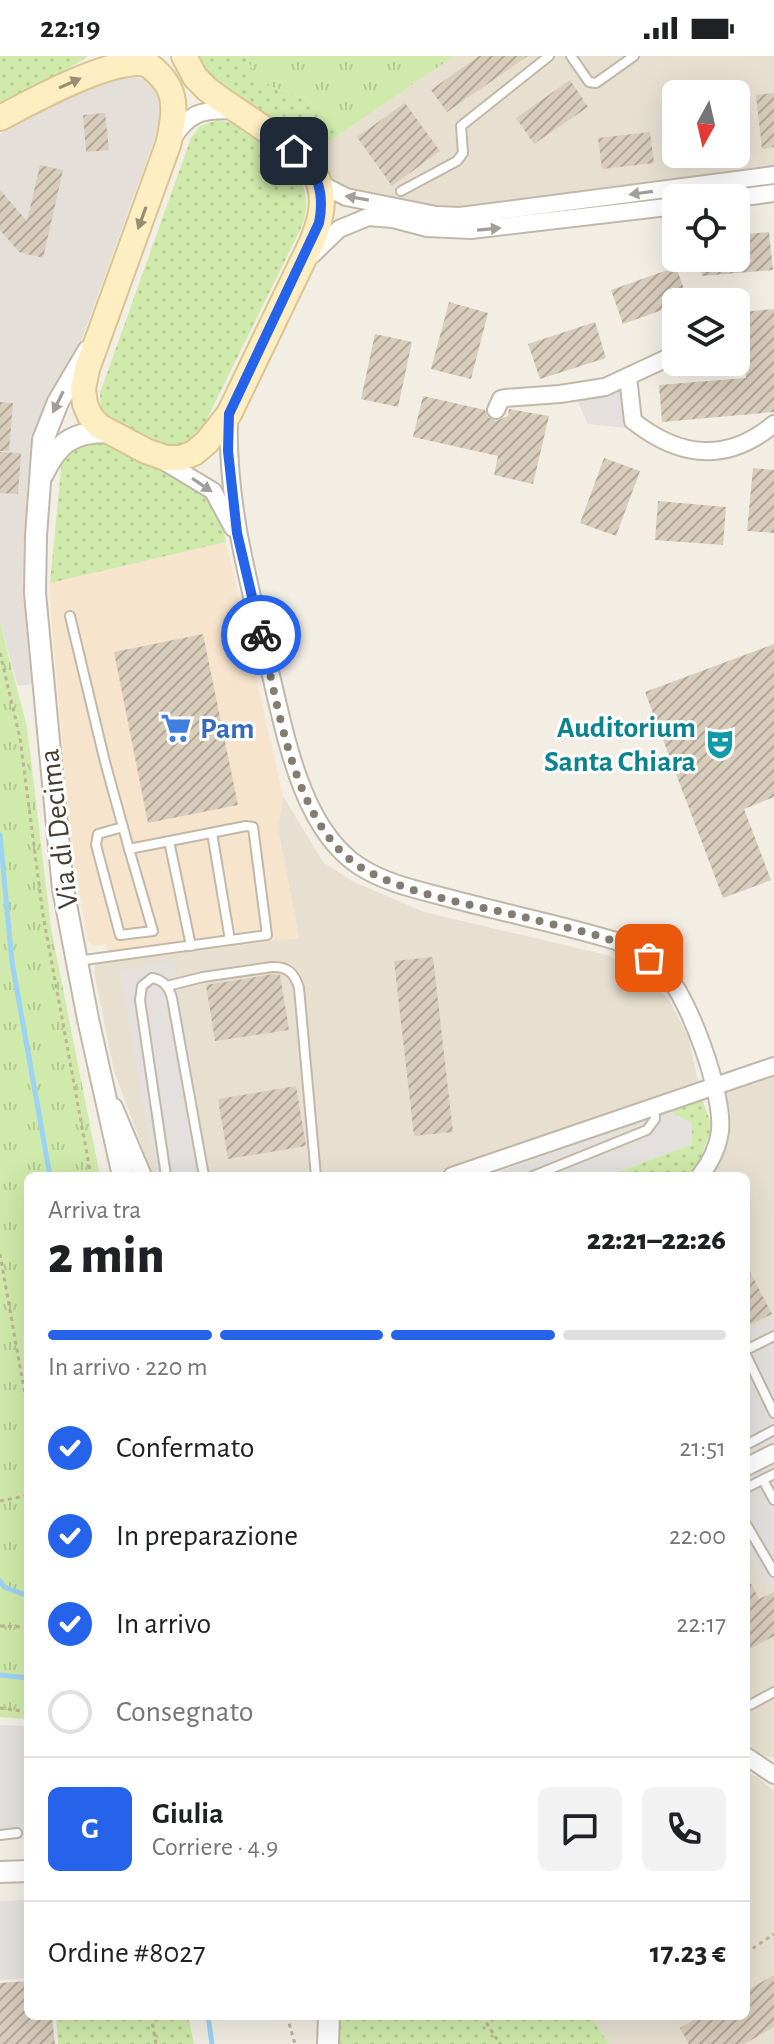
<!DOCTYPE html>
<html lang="it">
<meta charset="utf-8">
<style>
:root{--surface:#fff;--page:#f2f2f2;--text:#202124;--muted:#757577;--line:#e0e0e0;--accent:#2563eb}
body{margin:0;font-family:"Alegreya Sans",sans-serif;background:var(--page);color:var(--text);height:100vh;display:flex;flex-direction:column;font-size:30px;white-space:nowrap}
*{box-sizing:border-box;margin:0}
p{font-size:26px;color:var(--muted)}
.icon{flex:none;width:44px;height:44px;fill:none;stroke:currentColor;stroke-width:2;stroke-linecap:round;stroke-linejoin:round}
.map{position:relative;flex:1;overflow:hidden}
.sheet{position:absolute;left:24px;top:1116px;width:726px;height:848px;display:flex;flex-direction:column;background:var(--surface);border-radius:12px;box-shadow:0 8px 32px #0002}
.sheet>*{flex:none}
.needle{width:52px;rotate:188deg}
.tools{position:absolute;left:662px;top:24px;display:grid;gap:16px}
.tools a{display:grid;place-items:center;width:88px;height:88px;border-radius:12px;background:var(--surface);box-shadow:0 8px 32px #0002;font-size:40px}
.pin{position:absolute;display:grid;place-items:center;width:68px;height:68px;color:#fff;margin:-34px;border-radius:16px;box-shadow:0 4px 12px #0006}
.courier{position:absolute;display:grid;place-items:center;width:80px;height:80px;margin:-40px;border:6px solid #2563eb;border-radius:50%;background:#fff;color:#222;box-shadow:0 2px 10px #0007}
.overview em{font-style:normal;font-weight:800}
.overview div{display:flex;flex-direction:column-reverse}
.overview{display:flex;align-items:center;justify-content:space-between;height:136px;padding:0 24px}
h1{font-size:52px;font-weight:800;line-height:60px}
.bar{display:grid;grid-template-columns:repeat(4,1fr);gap:12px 8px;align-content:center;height:96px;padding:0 24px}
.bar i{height:10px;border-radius:6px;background:var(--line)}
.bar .on{background:var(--accent)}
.bar p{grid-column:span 4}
.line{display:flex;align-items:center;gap:20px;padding:0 24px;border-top:2px solid var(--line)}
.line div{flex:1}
.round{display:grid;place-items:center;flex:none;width:84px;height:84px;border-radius:12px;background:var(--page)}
ol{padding:0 24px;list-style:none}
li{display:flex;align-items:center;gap:24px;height:88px}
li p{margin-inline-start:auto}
li .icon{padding:8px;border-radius:50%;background:var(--accent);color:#fff;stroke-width:4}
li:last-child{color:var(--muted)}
li i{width:44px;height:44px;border:4px solid var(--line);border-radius:50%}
.status{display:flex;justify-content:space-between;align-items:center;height:56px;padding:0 40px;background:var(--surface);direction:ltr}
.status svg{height:22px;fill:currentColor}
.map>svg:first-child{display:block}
</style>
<div class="status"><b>22:19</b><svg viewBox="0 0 49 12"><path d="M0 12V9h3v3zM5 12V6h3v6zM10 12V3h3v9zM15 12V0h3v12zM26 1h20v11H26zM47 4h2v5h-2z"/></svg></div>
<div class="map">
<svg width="774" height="1988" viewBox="0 0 774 1988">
<defs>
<pattern id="grass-dots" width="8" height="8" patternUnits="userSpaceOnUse" patternTransform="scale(2)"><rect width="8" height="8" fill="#cfeaaa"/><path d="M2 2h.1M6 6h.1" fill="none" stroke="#b3ca93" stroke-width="1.8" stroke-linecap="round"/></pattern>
<pattern id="park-tufts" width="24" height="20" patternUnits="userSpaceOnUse" patternTransform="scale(2)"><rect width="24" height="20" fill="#cfeaaa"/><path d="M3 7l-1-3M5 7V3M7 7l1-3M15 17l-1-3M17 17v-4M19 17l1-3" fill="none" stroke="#b3ca93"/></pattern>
<pattern id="building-hatch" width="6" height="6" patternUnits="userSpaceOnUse" patternTransform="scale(2)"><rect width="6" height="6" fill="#d8ccbb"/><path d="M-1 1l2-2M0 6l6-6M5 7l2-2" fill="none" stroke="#b1a799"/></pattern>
</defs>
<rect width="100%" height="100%" fill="#f3eee4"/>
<g fill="#e7e0d1" fill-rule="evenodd">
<path d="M454 0H774V109L458 153H434L397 141 340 133 330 124 315 95ZM676 38H736V98H676Z"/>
<path d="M283 740 323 806 352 825 424 856 607 899 632 911 651 925 669 944 688 980 698 1025 429 1120H149L143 1093 114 1015 94 916 96 907 299 882 278 773Z"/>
<path d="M774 1011V1702L746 1695V1120H700L717 1087 714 1028Z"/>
<path d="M746 1715 759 1722 774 1735V1988H609L590 1960H746Z"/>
</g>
<path fill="#f7e4cd" d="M226 486 283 740 278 773 299 882 112 905 106 888 93 890 88 885 71 787 51 558 50 527Z"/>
<path fill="#e5dfd9" d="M114 17 145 23 156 34 161 55 155 82 83 280 34 375 27 431 25 506V548L32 628 18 630 0 567V78Z"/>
<g fill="url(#grass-dots)">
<path d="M0 0H89L0 52Z"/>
<path d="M195 0H245L261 27C302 41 315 40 340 78L315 95C291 79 198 25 195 0Z"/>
<path d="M217 64C233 65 245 73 258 82 289 103 317 128 302 170L204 369 188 386 178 389H161L109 366 101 357 100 337 191 82 200 70Z"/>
<path d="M88 384C123 391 199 424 218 456 223 464 224 477 226 486L50 527 62 403 73 390Z"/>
<path d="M702 1042 712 1071 696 1114 689 1120H608L692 1088V1067L669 1055Z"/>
<path d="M56 1960H188L194 1988H58Z"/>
<path d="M338 1960H590L609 1988H337Z"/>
</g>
<g fill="url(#park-tufts)">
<path d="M245 0H454L340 78C315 40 302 41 261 27Z"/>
<path d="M0 567 27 671 51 872 100 1120H28V1670L27 1663 0 1661Z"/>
</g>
<g fill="#e3e0dd">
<path d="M623 332 627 372 588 368 576 342Z"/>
<path d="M174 905 209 1120H156L119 915Z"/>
<path d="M669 1055 692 1067V1088L608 1120H487Z"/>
<path d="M774 1261V1528L767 1532 746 1493V1276Z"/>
<path d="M0 1669 24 1670 28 1721V1772L22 1783 0 1784Z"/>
<path d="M28 1844V1922L0 1924V1845Z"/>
</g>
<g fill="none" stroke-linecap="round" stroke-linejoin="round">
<g stroke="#9cd2f4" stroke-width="5">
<path d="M0 779 12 906 50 1120"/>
<path d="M0 1525 4 1531 28 1540"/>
<path d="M0 1619 28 1622"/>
<path d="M208 1960 212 1988"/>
</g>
</g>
<g fill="url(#building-hatch)">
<path d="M479 0H528L447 56 431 34Z"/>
<path d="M570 24 588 51 534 88 516 62Z"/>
<path d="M774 37V91L762 93 756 39Z"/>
<path d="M405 47 440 95 392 130 357 81Z"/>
<path d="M105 57 109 94 86 96 83 59Z"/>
<path d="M650 76 654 107 602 113 598 82Z"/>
<path d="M40 109 63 114 43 202 19 196 0 174V134L27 165Z"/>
<path d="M769 176 773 214 702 220 700 202H736V179Z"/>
<path d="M676 211 688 244 676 246V249L623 268 611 234Z"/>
<path d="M449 246 488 257 471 323 431 313Z"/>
<path d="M774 253V356L662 366 659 329 746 322 740 256Z"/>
<path d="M595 266 606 302 540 323 528 288Z"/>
<path d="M375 278 412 286 398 351 361 343Z"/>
<path d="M423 340 485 354 488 361 496 365 508 360 509 353 549 360 533 428 494 419 498 400 413 381Z"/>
<path d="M0 346 13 347 9 395H0Z"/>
<path d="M0 396 21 397 18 438 0 437Z"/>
<path d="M604 402 640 415 616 480 580 467Z"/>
<path d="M753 412 774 414V477L747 475Z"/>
<path d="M658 445 726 451 723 489 655 484Z"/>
<path d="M203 578 238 749 148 767 114 596Z"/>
<path d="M774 588V741L744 753 771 824 723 842 645 636Z"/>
<path d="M433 901 453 1076 414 1080 394 905Z"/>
<path d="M274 918 280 919 289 974 215 985 206 929Z"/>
<path d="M296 1030 306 1090 228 1103 218 1043Z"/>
<path d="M746 1208 772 1258 746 1271Z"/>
<path d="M746 1518 759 1543 774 1536V1580L746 1595Z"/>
<path d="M774 1919V1971L744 1988H689L680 1972 701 1960H746V1935Z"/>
<path d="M28 1925V1960H52L55 1988H0V1927Z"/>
</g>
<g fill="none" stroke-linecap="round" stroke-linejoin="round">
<g stroke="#c2b8a9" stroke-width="12">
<g id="service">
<path d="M571 0 589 26 596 27 634 0"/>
<path d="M401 135 457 105 463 97 461 70 549 0"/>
<path d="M70 560 105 706 129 793 246 770 253 771 267 879 77 905"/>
<path d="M123 771 98 778 96 789 120 879 153 875 129 793"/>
<path d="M212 777 230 884"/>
<path d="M169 785 191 890"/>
<path d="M167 930 203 921 272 911C288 910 295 918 299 932L316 1120"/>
<path d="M166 1120 140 944 142 930 152 922C164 924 169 931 172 942L204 1120"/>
<path d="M533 1120 647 1074 655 1063 654 1050"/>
<path d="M746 1294 774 1280"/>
<path d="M746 1299 774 1357"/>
<path d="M746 1389 774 1374"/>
<path d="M763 1424 774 1444"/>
<path d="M746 1432 774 1418"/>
<path d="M746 1468 774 1516"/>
<path d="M746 1649H750L774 1636"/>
<path d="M0 1779 17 1777"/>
</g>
</g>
<g stroke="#c2b8a9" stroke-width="20">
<g id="minor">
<path d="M172 83C190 55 203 54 234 54"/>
<path d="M319 127 346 141 436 159 460 160 774 119"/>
<path d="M736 142 774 137"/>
<path d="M312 199 339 173 368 161 393 163 427 172 471 174 676 150"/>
<path d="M628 321 633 365C680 402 727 407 774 368"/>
<path d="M496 354 501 343 505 342 560 338 605 331 676 298"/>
<path d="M229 358C226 444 247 520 267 603 284 669 298 770 359 810 388 829 424 835 456 844 509 858 563 869 616 885 633 891 650 900 663 914 689 941 724 1038 720 1075 718 1092 710 1107 700 1120"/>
<path d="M160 403 213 435 233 472"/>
<path d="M114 1051 143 1120"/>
<path d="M452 1120 774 1010"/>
<path d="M746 1411 774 1397"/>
<path d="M746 1700 774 1719"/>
</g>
</g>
<g stroke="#c2b8a9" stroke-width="24">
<g id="tertiary">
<path d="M88 295 58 346 43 384 36 480 35 537 63 833 88 963 123 1120"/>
<path d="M43 418C58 387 72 376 107 376"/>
<path d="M0 1816 28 1815"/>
<path d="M328 1988 329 1960"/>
</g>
</g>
<g stroke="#d9c492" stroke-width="28">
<g id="secondary">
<path d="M136 0C176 26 179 44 168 89L87 313 83 333 85 348 90 360 99 370 146 395 166 402H181L194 397 207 386 229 358 311 188C319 169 326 148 319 127 309 95 235 56 207 33L195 21 184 0"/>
<path d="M0 62C33 45 113 0 148 8"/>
</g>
</g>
<g stroke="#c1b196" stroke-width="3" stroke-dasharray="4 4" stroke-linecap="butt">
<path d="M0 597 20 682 43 859 91 1120"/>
<path d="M0 1198 28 1356"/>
<path d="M0 1445 25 1440 28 1433"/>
<path d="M0 1570 25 1571"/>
<path d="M0 1652 28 1656"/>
<path d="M746 1897 774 1878"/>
<path d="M151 1960 156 1988"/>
<path d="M287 1960 295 1988"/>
<path d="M482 1960 500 1988"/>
</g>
<use href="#service" stroke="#fff" stroke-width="8"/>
<use href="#minor" stroke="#fff" stroke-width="16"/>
<use href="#tertiary" stroke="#fff" stroke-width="20"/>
<use href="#secondary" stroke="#ffeec2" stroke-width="24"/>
</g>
<defs><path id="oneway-solid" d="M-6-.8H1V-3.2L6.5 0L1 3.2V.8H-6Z" transform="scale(2)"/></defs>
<g fill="#998d73">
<use href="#oneway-solid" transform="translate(70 27) rotate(-24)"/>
<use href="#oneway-solid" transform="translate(142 162) rotate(110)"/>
</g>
<g fill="#a29e99">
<use href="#oneway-solid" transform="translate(641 137) rotate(172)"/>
<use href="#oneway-solid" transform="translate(357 142) rotate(-170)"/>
<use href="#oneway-solid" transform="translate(489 173) rotate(-5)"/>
<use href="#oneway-solid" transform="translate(58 346) rotate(116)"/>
<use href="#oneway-solid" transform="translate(202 429) rotate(34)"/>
</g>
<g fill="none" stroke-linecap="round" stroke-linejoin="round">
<path stroke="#827c71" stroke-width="8" stroke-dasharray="0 14.4" d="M261 579C280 653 294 778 369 816 417 841 476 849 528 862 568 873 613 879 649 902"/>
<path stroke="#2563eb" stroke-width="10" d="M261 579 237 477 228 395 229 358 319 167C325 137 318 115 294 95"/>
</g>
<defs>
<g id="supermarket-bare" transform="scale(2.4)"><path d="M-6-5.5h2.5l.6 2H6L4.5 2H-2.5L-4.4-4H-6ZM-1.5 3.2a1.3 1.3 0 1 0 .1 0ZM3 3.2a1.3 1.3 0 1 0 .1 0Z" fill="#3f7fe0" stroke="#fff" stroke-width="2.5" paint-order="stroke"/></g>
<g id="theatre-bare" transform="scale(2.4)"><path d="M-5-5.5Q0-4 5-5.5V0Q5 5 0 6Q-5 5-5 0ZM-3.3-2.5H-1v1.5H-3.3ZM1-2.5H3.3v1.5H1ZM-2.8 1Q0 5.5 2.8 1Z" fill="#0f9aa8" stroke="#fff" stroke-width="2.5" paint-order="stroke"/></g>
</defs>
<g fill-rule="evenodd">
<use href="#supermarket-bare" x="176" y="672"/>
<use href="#theatre-bare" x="720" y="688"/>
</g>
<g text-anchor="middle" stroke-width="6" stroke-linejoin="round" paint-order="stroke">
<g font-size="30" font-weight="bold" fill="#0d838f" stroke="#fff" text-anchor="end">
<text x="696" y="681">Auditorium<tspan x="696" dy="34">Santa Chiara</tspan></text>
</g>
<g font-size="30" font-weight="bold" fill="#366cbe" stroke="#fff" text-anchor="start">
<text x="200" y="682">Pam</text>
</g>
<g font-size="30" fill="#453e33" stroke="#fff">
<text transform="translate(58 773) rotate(-97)" y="10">Via di Decima</text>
</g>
</g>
</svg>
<div class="tools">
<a><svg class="needle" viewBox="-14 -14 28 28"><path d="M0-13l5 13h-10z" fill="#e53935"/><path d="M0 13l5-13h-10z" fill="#757577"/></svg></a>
<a><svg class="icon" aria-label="locate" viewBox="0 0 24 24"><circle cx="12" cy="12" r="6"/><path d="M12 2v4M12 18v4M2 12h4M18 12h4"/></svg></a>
<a><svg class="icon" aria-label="layers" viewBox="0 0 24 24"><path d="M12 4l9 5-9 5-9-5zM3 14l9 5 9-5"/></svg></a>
</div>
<div class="pin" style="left:649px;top:902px;background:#ea580c"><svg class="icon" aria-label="bag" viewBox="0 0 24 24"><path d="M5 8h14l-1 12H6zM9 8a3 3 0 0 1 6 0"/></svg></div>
<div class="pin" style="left:294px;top:95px;background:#1f2937"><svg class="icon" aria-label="home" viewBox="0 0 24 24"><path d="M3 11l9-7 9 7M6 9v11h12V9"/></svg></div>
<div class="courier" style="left:261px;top:579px"><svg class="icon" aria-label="bike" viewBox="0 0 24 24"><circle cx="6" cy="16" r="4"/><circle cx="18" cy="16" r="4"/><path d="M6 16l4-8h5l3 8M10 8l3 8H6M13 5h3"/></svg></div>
<section class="sheet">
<div class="overview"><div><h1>2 min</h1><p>Arriva tra</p></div><em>22:21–22:26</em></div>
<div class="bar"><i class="on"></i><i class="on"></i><i class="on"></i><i></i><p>In arrivo · 220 m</p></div>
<ol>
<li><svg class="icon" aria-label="check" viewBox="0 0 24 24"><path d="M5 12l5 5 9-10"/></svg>Confermato<p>21:51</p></li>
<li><svg class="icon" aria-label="check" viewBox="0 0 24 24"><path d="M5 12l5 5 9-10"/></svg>In preparazione<p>22:00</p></li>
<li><svg class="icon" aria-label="check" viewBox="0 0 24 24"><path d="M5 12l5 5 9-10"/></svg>In arrivo<p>22:17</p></li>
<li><i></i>Consegnato</li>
</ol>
<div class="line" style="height:144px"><b class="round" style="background:var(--accent);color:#fff">G</b><div><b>Giulia</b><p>Corriere · 4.9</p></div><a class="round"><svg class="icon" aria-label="chat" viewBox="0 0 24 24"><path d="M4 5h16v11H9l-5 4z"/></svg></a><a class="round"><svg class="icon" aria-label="phone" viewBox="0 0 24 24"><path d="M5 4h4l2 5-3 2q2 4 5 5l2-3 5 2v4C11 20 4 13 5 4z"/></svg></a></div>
<div class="line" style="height:104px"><div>Ordine #8027</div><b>17.23 €</b></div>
</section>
</div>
